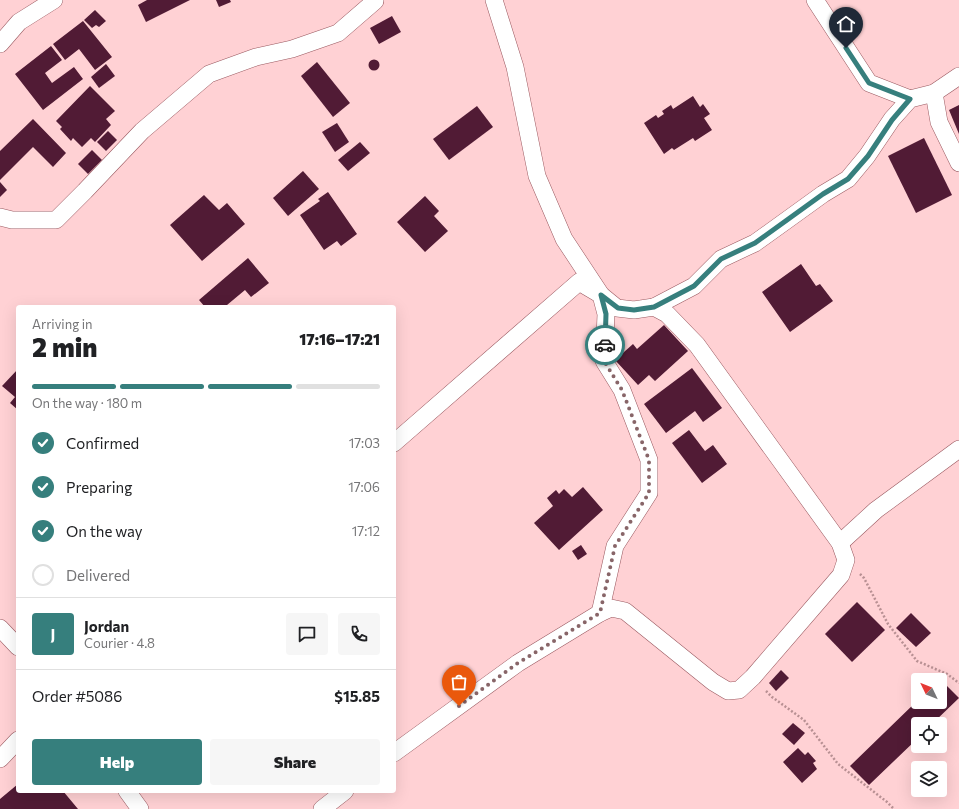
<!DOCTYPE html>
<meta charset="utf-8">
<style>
:root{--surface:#fff;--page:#f6f6f6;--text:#202124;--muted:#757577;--line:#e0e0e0;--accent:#367f7d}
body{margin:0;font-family:Commissioner,sans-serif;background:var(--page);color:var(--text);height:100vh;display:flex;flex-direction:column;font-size:15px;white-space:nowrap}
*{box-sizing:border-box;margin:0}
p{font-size:13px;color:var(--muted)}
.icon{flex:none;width:22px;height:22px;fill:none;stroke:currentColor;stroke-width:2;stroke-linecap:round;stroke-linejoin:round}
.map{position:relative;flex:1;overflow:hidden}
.details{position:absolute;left:16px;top:305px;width:380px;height:488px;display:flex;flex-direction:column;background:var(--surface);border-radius:4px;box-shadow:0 4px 16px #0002}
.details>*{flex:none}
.needle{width:26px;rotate:313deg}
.tools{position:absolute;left:911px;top:673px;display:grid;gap:8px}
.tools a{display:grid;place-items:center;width:36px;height:36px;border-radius:4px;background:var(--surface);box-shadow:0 4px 16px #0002;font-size:20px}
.pin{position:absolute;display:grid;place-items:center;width:34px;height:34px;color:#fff;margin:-41px -17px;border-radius:50% 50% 50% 0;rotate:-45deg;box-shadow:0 0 4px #0007}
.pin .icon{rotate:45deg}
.courier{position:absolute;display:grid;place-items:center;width:40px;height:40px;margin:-20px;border:3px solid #367f7d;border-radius:50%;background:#fff;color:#222;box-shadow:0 1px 5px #0007}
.head em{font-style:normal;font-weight:800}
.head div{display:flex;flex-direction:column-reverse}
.head{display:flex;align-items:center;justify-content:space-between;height:68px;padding:0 16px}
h1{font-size:26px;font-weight:800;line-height:30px}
.bar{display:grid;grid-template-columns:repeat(4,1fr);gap:6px 4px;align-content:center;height:48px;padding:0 16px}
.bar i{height:5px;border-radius:3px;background:var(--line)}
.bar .selected{background:var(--accent)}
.bar p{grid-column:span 4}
.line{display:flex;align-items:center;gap:10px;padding:0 16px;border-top:1px solid var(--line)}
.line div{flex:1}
.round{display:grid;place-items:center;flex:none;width:42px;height:42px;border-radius:4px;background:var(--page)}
ol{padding:0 16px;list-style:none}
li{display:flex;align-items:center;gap:12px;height:44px}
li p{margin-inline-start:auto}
li .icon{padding:4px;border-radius:50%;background:var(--accent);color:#fff;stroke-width:4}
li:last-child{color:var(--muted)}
li i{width:22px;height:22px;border:2px solid var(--line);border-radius:50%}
.cta{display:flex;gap:8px;margin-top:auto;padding:8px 16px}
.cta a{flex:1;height:46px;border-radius:4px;background:var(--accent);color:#fff;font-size:16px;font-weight:800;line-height:46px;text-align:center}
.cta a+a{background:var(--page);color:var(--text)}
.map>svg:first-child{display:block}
</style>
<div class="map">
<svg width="959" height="809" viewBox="0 0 959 809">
<rect width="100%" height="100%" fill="#ffd1d4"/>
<g fill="#511b35">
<path d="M147 0H190L146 22 138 5Z"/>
<path d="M216 0H230L231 2 219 7Z"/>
<path d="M95 10 106 21 99 27 96 25 92 28 84 20Z"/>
<path d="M392 16 401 32 379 44 370 28Z"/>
<path d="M83 21 112 57 95 70 79 49 65 60 53 44Z"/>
<path d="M51 46 62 60 45 73 52 83 74 67 83 79 43 110 15 74Z"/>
<circle cx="374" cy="65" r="5.5"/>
<path d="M317 62 350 103 333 117 301 76Z"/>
<path d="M106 64 115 76 99 88 91 77Z"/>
<path d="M90 86 115 111 106 119 111 125 95 142 91 138 82 147 73 138 71 141 60 129 62 127 56 121Z"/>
<path d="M693 96 700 107 703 104 710 114 704 118 712 130 695 141 693 138 674 150 672 148 664 154 644 123 656 115 658 118 664 114 662 111 671 105 673 109Z"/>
<path d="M959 105V134L949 110Z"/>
<path d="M477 106 493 127 449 160 433 139Z"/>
<path d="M33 119 66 153 53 167 33 147 0 180V151Z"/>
<path d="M337 123 349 142 335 152 322 132Z"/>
<path d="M108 131 117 140 106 151 97 142Z"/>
<path d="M924 138 952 195 916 213 888 156Z"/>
<path d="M360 142 370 153 348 171 338 160Z"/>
<path d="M92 150 102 160 88 174 78 164Z"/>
<path d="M303 171 319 189 288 216 273 198Z"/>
<path d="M0 182 7 190 0 197Z"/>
<path d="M328 192 357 234 341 246 337 241 324 250 300 215 320 201 318 199Z"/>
<path d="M204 195 219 210 227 203 245 224 202 261 170 225Z"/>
<path d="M425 196 439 211 434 216 448 231 425 252 397 222Z"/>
<path d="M248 258 269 283 251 297 245 290 227 305 229 307H205L199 300Z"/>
<path d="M801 264 816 286 820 284 833 301 790 332 762 292Z"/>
<path d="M664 325 688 351 655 381 649 375 638 385 615 360 633 344 637 349Z"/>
<path d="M692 368 722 408 703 422 695 411 666 433 644 404Z"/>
<path d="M18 369V410L10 403 15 397 2 386Z"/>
<path d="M689 430 705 451 713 445 727 464 702 483 672 443Z"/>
<path d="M583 487 603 510 559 550 534 523 553 506 547 498 556 490 559 494 564 489 572 497Z"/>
<path d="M581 545 587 554 578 560 572 551Z"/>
<path d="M857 602 885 630 852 662 825 634Z"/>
<path d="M911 613 931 633 916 647 896 628Z"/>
<path d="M781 670 789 678 776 691 769 683Z"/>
<path d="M940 679 959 698 932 724H918V738L869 785 850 766 918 700V702H940Z"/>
<path d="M793 723 805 733 794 745 782 734Z"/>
<path d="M798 748 805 755 808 752 816 761 813 763 817 769 802 783 783 762Z"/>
<path d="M18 784V791H63L78 809H0V799Z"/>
</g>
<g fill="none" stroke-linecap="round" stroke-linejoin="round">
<g stroke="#9a5960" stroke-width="18">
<g id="street">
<path d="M815 0 869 83 910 99"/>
<path d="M0 44 19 22 54 0"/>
<path d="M934 93 939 122 959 163"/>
<path d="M0 217 12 220H56L85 191 142 131 209 74 256 57 292 49 338 33 375 1V0"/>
<path d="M654 307 694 286 721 259 755 243 787 220 823 194 848 179 867 156 892 119 910 99 934 93 959 76"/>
<path d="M394 443 579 282 601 295 606 314 604 361 622 390 649 460V493L615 546 600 613"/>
<path d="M840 543 876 510 959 449"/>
<path d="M0 628 18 647"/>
<path d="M394 753 518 663 600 613 611 608 625 611 713 682 728 691 739 690 753 677 841 575 846 560 840 543 697 345 667 314 654 307 634 310 617 308 601 295 564 239 537 176 515 67 494 0"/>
<path d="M0 759 18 740"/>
<path d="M127 791 140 809"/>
<path d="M322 809 345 791"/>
</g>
</g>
<g stroke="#b89093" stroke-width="2.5" stroke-dasharray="2 2" stroke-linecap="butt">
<path d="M860 574 864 578 888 624 917 661 947 674 959 683"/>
<path d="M766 691 772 697 804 720 838 764 887 802 894 809"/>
</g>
<use href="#street" stroke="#fff" stroke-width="17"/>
</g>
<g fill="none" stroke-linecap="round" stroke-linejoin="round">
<path stroke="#886568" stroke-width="4" stroke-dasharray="0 7.2" d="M459 706 518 663 600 613 615 546 649 493V460L622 390 604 361 605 345"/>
<path stroke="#367f7d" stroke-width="5" d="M605 345 606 314 601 295 618 308 634 310 654 307 694 286 721 259 755 243 787 220 823 194 848 179 868 156 892 120 910 99 869 83 846 48"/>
</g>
</svg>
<div class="tools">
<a><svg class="needle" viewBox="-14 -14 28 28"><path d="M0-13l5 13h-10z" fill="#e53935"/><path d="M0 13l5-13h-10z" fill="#757577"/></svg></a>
<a><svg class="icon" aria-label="locate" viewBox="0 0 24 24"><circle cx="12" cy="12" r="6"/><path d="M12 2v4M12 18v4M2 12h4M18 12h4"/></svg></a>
<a><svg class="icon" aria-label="layers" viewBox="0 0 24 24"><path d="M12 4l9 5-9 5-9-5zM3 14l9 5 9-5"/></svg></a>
</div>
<div class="pin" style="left:459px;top:706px;background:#ea580c"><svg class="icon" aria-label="bag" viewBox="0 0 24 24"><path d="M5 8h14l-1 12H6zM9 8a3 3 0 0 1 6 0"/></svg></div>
<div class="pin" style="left:846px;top:48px;background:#1f2937"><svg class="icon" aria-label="home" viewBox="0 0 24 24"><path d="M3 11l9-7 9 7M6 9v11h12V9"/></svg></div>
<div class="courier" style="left:605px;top:345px"><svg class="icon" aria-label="car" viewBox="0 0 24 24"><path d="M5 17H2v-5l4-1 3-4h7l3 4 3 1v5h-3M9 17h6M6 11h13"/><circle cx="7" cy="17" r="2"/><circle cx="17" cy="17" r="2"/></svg></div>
<section class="details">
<div class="head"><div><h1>2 min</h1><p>Arriving in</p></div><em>17:16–17:21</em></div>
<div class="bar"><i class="selected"></i><i class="selected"></i><i class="selected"></i><i></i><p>On the way · 180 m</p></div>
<ol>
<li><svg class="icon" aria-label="check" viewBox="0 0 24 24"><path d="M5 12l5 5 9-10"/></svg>Confirmed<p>17:03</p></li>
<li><svg class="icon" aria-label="check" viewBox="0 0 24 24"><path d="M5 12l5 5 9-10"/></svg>Preparing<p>17:06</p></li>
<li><svg class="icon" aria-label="check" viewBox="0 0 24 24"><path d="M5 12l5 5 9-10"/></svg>On the way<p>17:12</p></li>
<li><i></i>Delivered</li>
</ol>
<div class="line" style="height:72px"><b class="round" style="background:var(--accent);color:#fff">J</b><div><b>Jordan</b><p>Courier · 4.8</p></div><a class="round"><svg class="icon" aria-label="chat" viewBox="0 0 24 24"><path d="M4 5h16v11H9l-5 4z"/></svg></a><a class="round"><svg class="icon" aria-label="phone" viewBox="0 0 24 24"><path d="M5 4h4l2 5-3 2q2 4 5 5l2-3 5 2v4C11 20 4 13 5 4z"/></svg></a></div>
<div class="line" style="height:52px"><div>Order #5086</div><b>$15.85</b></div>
<div class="cta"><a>Help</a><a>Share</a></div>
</section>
</div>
